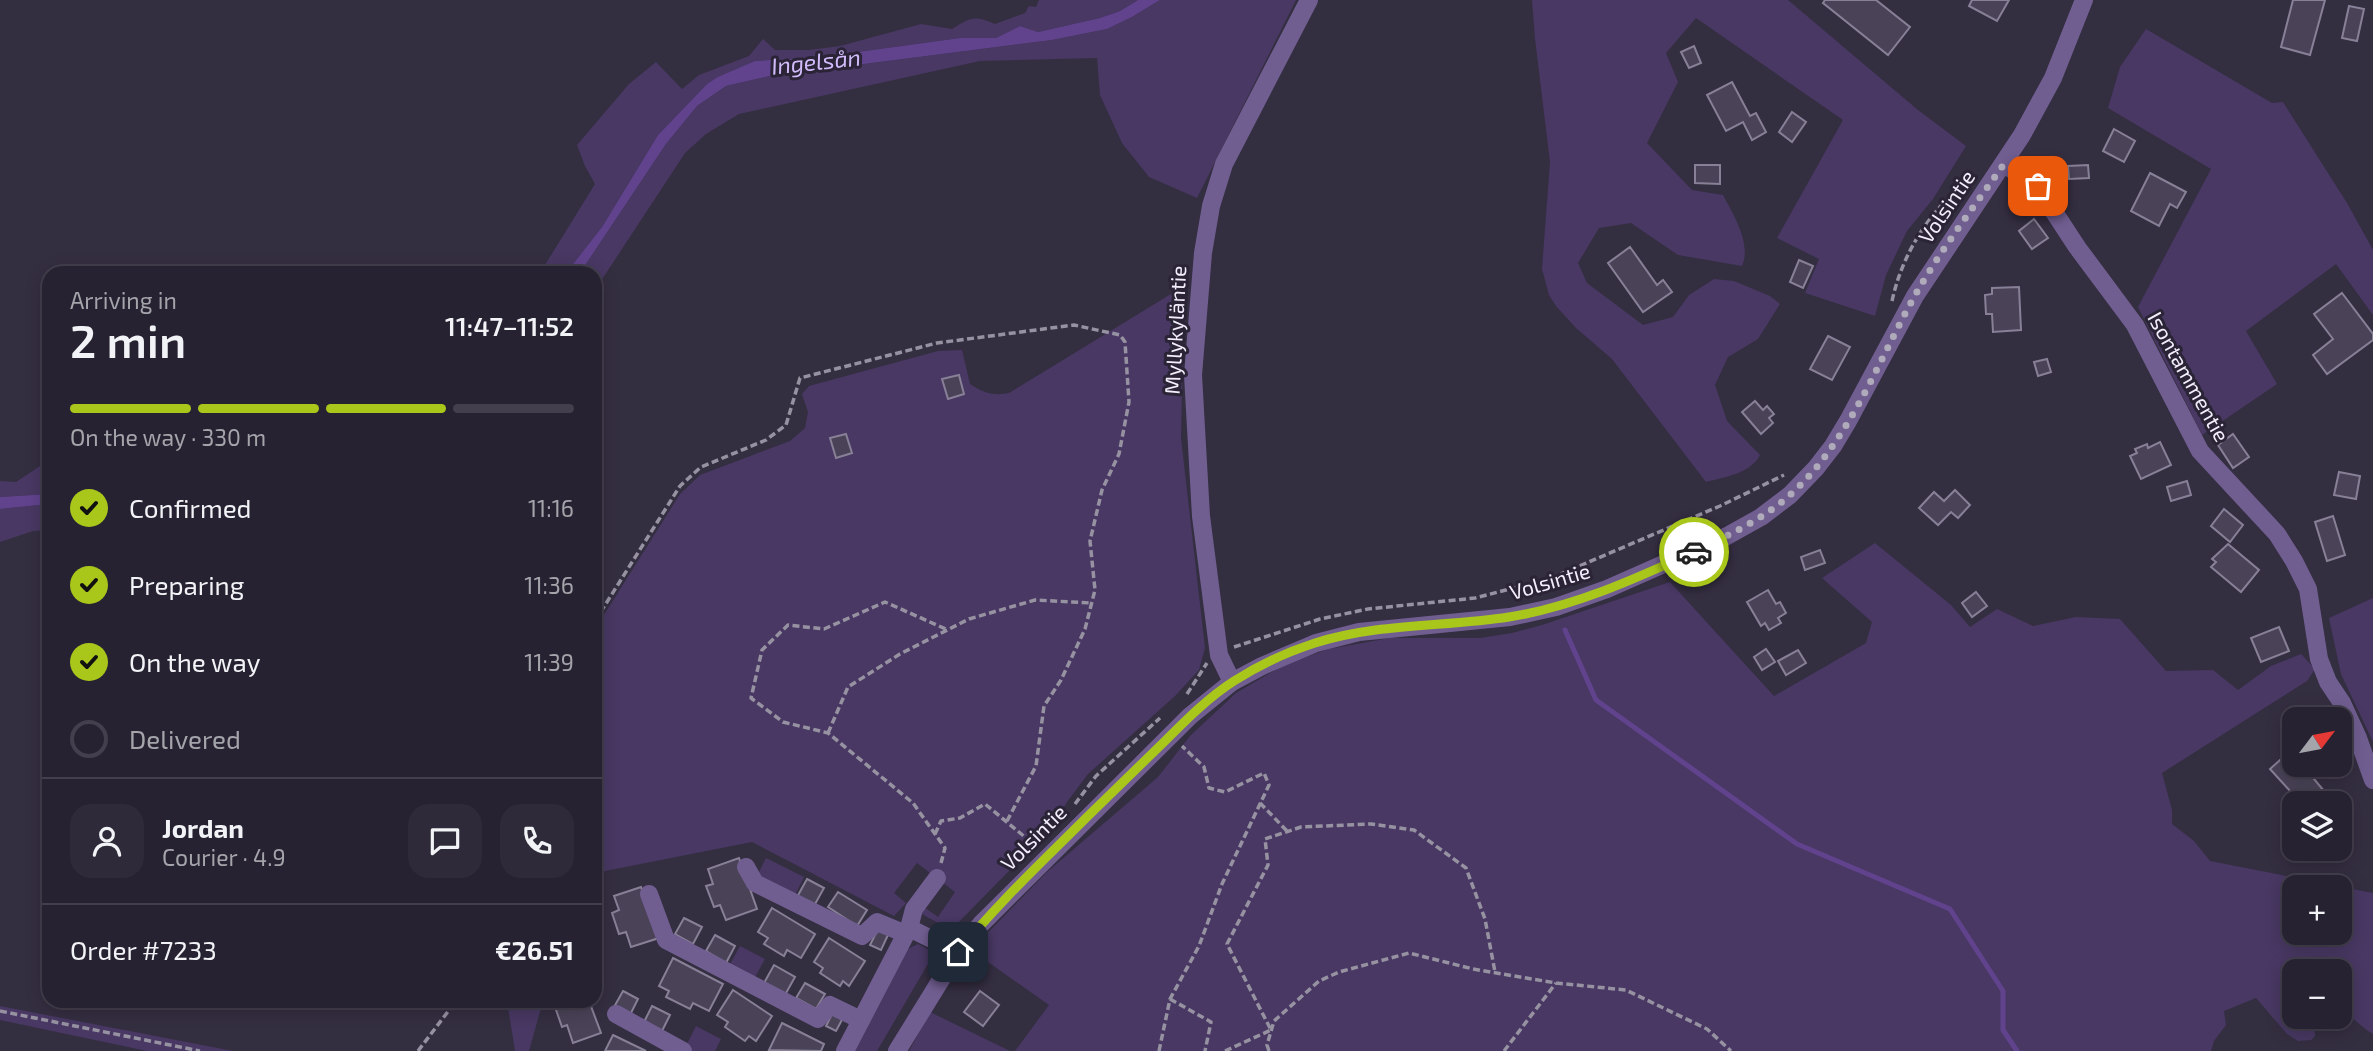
<!DOCTYPE html>
<meta charset="utf-8">
<style>
:root{--surface:#272231;--page:#2f2a39;--text:#f1f3f6;--muted:#a4a4ab;--line:#433f4d;--accent:#a9c71b}
body{margin:0;font-family:"Exo 2",sans-serif;background:var(--page);color:var(--text);height:100vh;display:flex;flex-direction:column;font-size:26px;white-space:nowrap}
*{box-sizing:border-box;margin:0}
p{font-size:23px;color:var(--muted)}
.icon{flex:none;width:38px;height:38px;fill:none;stroke:currentColor;stroke-width:2;stroke-linecap:round;stroke-linejoin:round}
.map{position:relative;flex:1;overflow:hidden}
.drawer{position:absolute;left:42px;top:266px;width:560px;height:742px;display:flex;flex-direction:column;background:var(--surface);border-radius:21px;box-shadow:0 4px 18px #0003,0 0 0 2px var(--line)}
.drawer>*{flex:none}
.needle{width:46px;rotate:58deg}
.tools{position:absolute;left:2282px;top:707px;display:grid;gap:14px}
.tools a{display:grid;place-items:center;width:70px;height:70px;border-radius:14px;background:var(--surface);box-shadow:0 4px 18px #0003,0 0 0 2px var(--line);font-size:35px}
.pin{position:absolute;display:grid;place-items:center;width:60px;height:60px;color:#fff;margin:-30px;border-radius:14px;box-shadow:0 4px 10px #0006}
.courier{position:absolute;display:grid;place-items:center;width:70px;height:70px;margin:-35px;border:5px solid #a9c71b;border-radius:50%;background:#fff;color:#222;box-shadow:0 2px 9px #0007}
.head em{font-style:normal;font-weight:600}
.head div{display:flex;flex-direction:column-reverse}
.head{display:flex;align-items:center;justify-content:space-between;height:119px;padding:0 28px}
h1{font-size:46px;font-weight:600;line-height:52px}
.bar{display:grid;grid-template-columns:repeat(4,1fr);gap:10px 7px;align-content:center;height:84px;padding:0 28px}
.bar i{height:9px;border-radius:5px;background:var(--line)}
.bar .active{background:var(--accent)}
.bar p{grid-column:span 4}
.line{display:flex;align-items:center;gap:18px;padding:0 28px;border-top:2px solid var(--line)}
.line div{flex:1}
.round{display:grid;place-items:center;flex:none;width:74px;height:74px;border-radius:21px;background:var(--page)}
ol{padding:0 28px;list-style:none}
li{display:flex;align-items:center;gap:21px;height:77px}
li p{margin-inline-start:auto}
li .icon{padding:7px;border-radius:50%;background:var(--accent);color:#111;stroke-width:4}
li:last-child{color:var(--muted)}
li i{width:38px;height:38px;border:4px solid var(--line);border-radius:50%}
.map>svg:first-child{display:block}
</style>
<div class="map">
<svg width="2373" height="1051" viewBox="0 0 2373 1051">
<rect width="100%" height="100%" fill="#342e41"/>
<g fill="#483863" fill-rule="evenodd">
<path d="M1039 0H1138L1120 11 1100 18 1038 32 1020 26 996 38H960L821 57 755 61 707 84 658 135 602 227 566 273H540L595 184 585 166 577 145 629 84 656 62 682 89 699 75 749 56 763 39 775 50H809L840 46 921 24 952 29C970 17 975 15 995 24L1025 13 1029 6 1036 7Z"/>
<path d="M1160 0H1296L1197 198 1149 177 1122 143 1100 95 1097 58 980 61 739 114 706 134 685 153 595 290V273H580L666 144 697 106 726 86 809 67 856 65 1052 40 1107 29 1132 17Z"/>
<path d="M1532 0H1788L1918 110 1966 146 1933 199 1907 231 1886 275 1875 316 1805 293 1819 259 1777 238 1843 120 1696 18 1666 53 1678 82 1647 143 1692 190 1723 195C1733 214 1752 244 1742 266L1678 255 1631 223 1599 228 1578 263 1587 283 1643 325 1673 317 1689 295 1714 279 1734 281 1770 296 1780 304 1758 339 1728 357 1715 385 1727 421 1760 455C1750 474 1725 477 1706 482L1612 359 1576 328 1556 306 1549 295 1542 269 1550 162 1535 39Z"/>
<path d="M2146 29 2272 103 2283 102 2347 203 2373 250V315L2336 264 2246 331 2277 384 2202 435 2138 307 2211 169 2108 108 2120 67Z"/>
<path d="M1184 286 1181 438 1205 648 1199 670 1175 696 1088 774 1067 802 1052 827 951 930 920 913 924 907 938 917 955 892 917 863 894 893 906 903 894 916 752 842 595 873V629L680 494 700 475 790 441 805 428 808 412 802 394 809 386 938 351 962 350 970 384C984 393 992 396 1009 393Z"/>
<path d="M49 460V494L0 497V481L16 482Z"/>
<path d="M49 504V530L33 531 0 542V509Z"/>
<path d="M1875 543 1951 605 1970 627 1997 609 2033 626 2076 617 2120 619 2166 671 2213 670 2238 690 2271 666 2301 654 2315 669 2307 681 2162 773 2172 810V824L2194 841 2210 861 2373 893V1034C2361 1027 2352 1016 2340 1010V971H2294V1017H2317L2314 1023 2315 1036 2311 1040 2298 1041 2287 1034 2256 998 2224 1011 2226 1025 2214 1041 2211 1051H1015L1049 1005 971 950 1047 872 1158 777 1190 736 1236 693 1285 664 1329 649 1390 638H1480L1512 633 1542 625 1670 582 1774 696 1866 643 1872 622 1822 578ZM2294 887H2340V933H2294Z"/>
<path d="M2373 598V742L2341 674 2329 618Z"/>
<path d="M766 858 804 877 795 895 757 876Z"/>
<path d="M918 944 929 950 932 957 877 1051H853L906 950Z"/>
<path d="M740 946 765 959 753 981 728 968Z"/>
<path d="M507 1001H543L529 1051H515Z"/>
<path d="M0 1006 233 1051H147L0 1020Z"/>
<path d="M930 1012 1010 1051H909Z"/>
<path d="M696 1026 721 1039 715 1051H690L685 1048Z"/>
</g>
<g fill="#61438d">
<path d="M1138 0H1160L1132 17 1107 29 1052 40 856 65 809 67 726 86 697 106 666 144 580 273H566L602 227 658 135 707 84 718 77 755 61 821 57 960 38H996L1020 26 1038 32 1100 18 1120 11Z"/>
<path d="M49 494V504L0 509V497Z"/>
</g>
<g fill="none" stroke-linecap="round" stroke-linejoin="round">
<path stroke="#61438d" stroke-width="5" d="M1565 630 1596 700 1797 844 1950 909 2003 991V1030L2017 1051"/>
</g>
<g fill="#4a4358" stroke="#888097" stroke-width="2">
<path d="M1825 0H1876L1910 27 1888 55 1823 3Z"/>
<path d="M1972 0H2009L1997 21 1969 6Z"/>
<path d="M2293 0H2325L2310 55 2281 47Z"/>
<path d="M2349 6 2364 9 2357 41 2342 38Z"/>
<path d="M1694 46 1701 63 1689 68 1681 52Z"/>
<path d="M1732 82 1750 116 1756 113 1766 132 1752 140 1743 122 1726 131 1707 95Z"/>
<path d="M1792 112 1806 122 1792 142 1779 132Z"/>
<path d="M2114 129 2135 141 2124 162 2103 151Z"/>
<path d="M1695 165H1720V184L1695 183Z"/>
<path d="M2088 165 2089 178 2069 179 2068 166Z"/>
<path d="M2150 173 2186 192 2177 208 2170 204 2159 226 2131 211Z"/>
<path d="M2034 219 2048 238 2032 249 2019 231Z"/>
<path d="M1630 247 1657 285 1663 280 1672 292 1643 312 1608 263Z"/>
<path d="M1799 260 1813 266 1803 288 1790 282Z"/>
<path d="M2019 287 2021 330 1993 332 1992 314H1986L1985 295 1992 294V288Z"/>
<path d="M2342 293 2373 334V340L2327 374 2313 355 2333 339 2314 314Z"/>
<path d="M1828 336 1850 347 1832 380 1810 369Z"/>
<path d="M2047 359 2051 372 2038 376 2034 362Z"/>
<path d="M959 375 964 394 948 399 942 379Z"/>
<path d="M1755 401 1763 410 1767 406 1774 414 1769 418 1773 423 1761 434 1742 412Z"/>
<path d="M846 434 852 453 836 458 830 438Z"/>
<path d="M2233 434 2249 457 2233 468 2218 445Z"/>
<path d="M2160 442 2171 465 2141 479 2130 456 2137 453 2135 449 2147 444 2148 448Z"/>
<path d="M2339 472 2360 476 2356 499 2334 495Z"/>
<path d="M2187 481 2191 495 2171 501 2167 487Z"/>
<path d="M1955 490 1970 505 1958 518 1951 512 1938 525 1919 508 1934 492 1944 501Z"/>
<path d="M2224 509 2243 525 2230 542 2211 526Z"/>
<path d="M2333 516 2345 555 2327 561 2315 522Z"/>
<path d="M2228 544 2259 570 2241 592 2211 567 2216 562 2212 559Z"/>
<path d="M1820 550 1825 563 1805 570 1801 557Z"/>
<path d="M1768 590 1776 604 1780 602 1786 613 1778 618 1781 623 1769 630 1765 623 1761 626 1747 602Z"/>
<path d="M1976 592 1987 606 1972 617 1962 603Z"/>
<path d="M2279 627 2289 651 2261 662 2251 638Z"/>
<path d="M1766 649 1775 662 1762 670 1754 657Z"/>
<path d="M1798 650 1806 663 1786 675 1778 661Z"/>
<path d="M2308 708 2317 719H2296L2295 718Z"/>
<path d="M2289 752 2294 758V765H2300L2307 772 2310 769 2317 776 2314 779 2324 791 2310 803H2301L2270 769Z"/>
<path d="M739 858 757 909 726 920 720 905 714 907 706 886 713 884 708 869Z"/>
<path d="M807 879 824 888 814 906 797 897Z"/>
<path d="M641 887 659 938 631 947 626 932 619 934 612 913 619 910 614 896Z"/>
<path d="M838 892 867 910 857 926 828 907Z"/>
<path d="M772 908 815 934 801 958 787 950 784 956 764 944 768 938 758 932Z"/>
<path d="M684 918 702 927 693 944 675 934Z"/>
<path d="M878 929 888 935 881 950 870 945Z"/>
<path d="M715 935 735 946 726 963 706 951Z"/>
<path d="M829 938 865 961 849 986 843 981 840 986 820 973 823 968 814 962Z"/>
<path d="M673 958 723 984 709 1011 693 1003 690 1009 666 997 669 991 659 986Z"/>
<path d="M774 965 795 977 785 995 764 983Z"/>
<path d="M805 983 825 994 816 1009 796 998Z"/>
<path d="M733 990 772 1016 756 1041 749 1036 745 1041 725 1027 728 1022 717 1015Z"/>
<path d="M623 991 638 999 630 1015 614 1007Z"/>
<path d="M980 991 999 1005 983 1026 964 1012Z"/>
<path d="M559 1001H589L601 1033 573 1043 567 1025 562 1027 555 1007 561 1005Z"/>
<path d="M652 1006 670 1015 662 1031 644 1022Z"/>
<path d="M834 1010 844 1016 836 1031 826 1026Z"/>
<path d="M782 1023 824 1044 821 1051 769 1050Z"/>
<path d="M613 1035 646 1051H605Z"/>
</g>
<g fill="none" stroke-linecap="round" stroke-linejoin="round">
<g stroke="#9792a2" stroke-width="3.5" stroke-dasharray="7 3.5" stroke-linecap="butt">
<path d="M1892 301C1903 251 1931 209 1971 178"/>
<path d="M595 621 680 486 701 467 766 440 786 425 800 378 937 343 1074 325 1120 335 1125 342 1129 402 1119 454 1102 490 1090 541 1095 590 1085 629 1061 680 1044 706 1036 766 1007 821"/>
<path d="M1234 647 1320 619 1368 609 1475 598 1549 579 1720 506 1784 475"/>
<path d="M1187 694 1207 663"/>
<path d="M828 733 848 687 900 654 969 619 1035 600 1091 603"/>
<path d="M1260 803 1288 832"/>
<path d="M1075 804 1096 776 1160 718"/>
<path d="M935 834 941 821 960 818 985 804 1037 847"/>
<path d="M941 863 945 848 913 803 828 733 783 722 751 698 762 650 788 625 824 629 885 602 948 630"/>
<path d="M1170 999 1211 1022 1205 1051"/>
<path d="M0 1011 200 1051"/>
<path d="M418 1051 456 1001"/>
<path d="M1159 1051 1170 999 1199 946 1222 884 1269 785 1264 773 1225 792 1209 788 1204 767 1182 746"/>
<path d="M1225 1051 1271 1030 1227 944 1268 865 1265 839 1301 827 1371 824 1414 830 1466 868 1485 919 1495 972"/>
<path d="M1269 1051 1267 1045 1274 1021 1319 981 1339 972 1409 953 1473 969 1556 983 1626 990 1707 1029 1731 1051"/>
<path d="M1504 1051 1556 983"/>
</g>
<g stroke="#715e91" stroke-width="18">
<path d="M2004 164 2037 186 2077 247 2135 325 2200 451 2277 534 2294 561 2308 589 2319 659 2328 682 2342 703 2358 738 2373 780"/>
<path d="M1232 682 1219 655 1201 516 1193 375 1203 253 1211 206 1224 164 1309 0"/>
<path d="M746 867 755 883 862 936 877 922 906 934"/>
<path d="M649 894 666 940 818 1019 830 1005 861 1020"/>
<path d="M909 928 914 909 937 878"/>
<path d="M616 1014 683 1051"/>
<path d="M845 1051 909 928 958 952"/>
<path d="M897 1051 958 952 981 924 1190 716 1232 682 1262 666 1316 643 1359 632 1510 617 1556 607 1607 589 1727 536 1761 517 1790 495 1816 468 1833 446 1848 421 1915 296 2022 135 2053 78 2084 0"/>
</g>
</g>
<g fill="none" stroke-linecap="round" stroke-linejoin="round">
<path stroke="#b0abba" stroke-width="7" stroke-dasharray="0 12.6" d="M1694 552C1727 536 1762 520 1790 495 1848 443 1877 364 1914 297 1940 251 1973 208 2004 164L2038 186"/>
<path stroke="#a9c71b" stroke-width="9" d="M958 952C997 904 1042 862 1086 818 1113 792 1139 766 1166 740 1187 719 1209 697 1234 681 1259 665 1287 652 1315 643 1378 623 1445 627 1509 617 1573 607 1635 579 1694 552"/>
</g>
<g text-anchor="middle" stroke-width="6" stroke-linejoin="round" paint-order="stroke">
<g font-size="21" fill="#f2eefb" stroke="#2a2436">
<text transform="translate(1947 207) rotate(-56)" y="7">Volsintie</text>
<text transform="translate(1176 330) rotate(-87)" y="7">Myllykyläntie</text>
<text transform="translate(2188 377) rotate(61)" y="7">Isontammentie</text>
<text transform="translate(1550 582) rotate(-16)" y="7">Volsintie</text>
<text transform="translate(1034 838) rotate(-45)" y="7">Volsintie</text>
</g>
<g font-size="23" font-style="italic" fill="#d1bbfa" stroke="#2a2436">
<text transform="translate(816 62) rotate(-6)" y="8">Ingelsån</text>
</g>
</g>
</svg>
<div class="tools">
<a><svg class="needle" viewBox="-14 -14 28 28"><path d="M0-13l5 13h-10z" fill="#e53935"/><path d="M0 13l5-13h-10z" fill="#a4a4ab"/></svg></a>
<a><svg class="icon" aria-label="layers" viewBox="0 0 24 24"><path d="M12 4l9 5-9 5-9-5zM3 14l9 5 9-5"/></svg></a>
<a>+</a>
<a>−</a>
</div>
<div class="pin" style="left:2038px;top:186px;background:#ea580c"><svg class="icon" aria-label="bag" viewBox="0 0 24 24"><path d="M5 8h14l-1 12H6zM9 8a3 3 0 0 1 6 0"/></svg></div>
<div class="pin" style="left:958px;top:952px;background:#1f2937"><svg class="icon" aria-label="home" viewBox="0 0 24 24"><path d="M3 11l9-7 9 7M6 9v11h12V9"/></svg></div>
<div class="courier" style="left:1694px;top:552px"><svg class="icon" aria-label="car" viewBox="0 0 24 24"><path d="M5 17H2v-5l4-1 3-4h7l3 4 3 1v5h-3M9 17h6M6 11h13"/><circle cx="7" cy="17" r="2"/><circle cx="17" cy="17" r="2"/></svg></div>
<section class="drawer">
<div class="head"><div><h1>2 min</h1><p>Arriving in</p></div><em>11:47–11:52</em></div>
<div class="bar"><i class="active"></i><i class="active"></i><i class="active"></i><i></i><p>On the way · 330 m</p></div>
<ol>
<li><svg class="icon" aria-label="check" viewBox="0 0 24 24"><path d="M5 12l5 5 9-10"/></svg>Confirmed<p>11:16</p></li>
<li><svg class="icon" aria-label="check" viewBox="0 0 24 24"><path d="M5 12l5 5 9-10"/></svg>Preparing<p>11:36</p></li>
<li><svg class="icon" aria-label="check" viewBox="0 0 24 24"><path d="M5 12l5 5 9-10"/></svg>On the way<p>11:39</p></li>
<li><i></i>Delivered</li>
</ol>
<div class="line" style="height:126px"><a class="round"><svg class="icon" aria-label="person" viewBox="0 0 24 24"><circle cx="12" cy="8" r="4"/><path d="M4 21q1-7 8-7t8 7"/></svg></a><div><b>Jordan</b><p>Courier · 4.9</p></div><a class="round"><svg class="icon" aria-label="chat" viewBox="0 0 24 24"><path d="M4 5h16v11H9l-5 4z"/></svg></a><a class="round"><svg class="icon" aria-label="phone" viewBox="0 0 24 24"><path d="M5 4h4l2 5-3 2q2 4 5 5l2-3 5 2v4C11 20 4 13 5 4z"/></svg></a></div>
<div class="line" style="height:91px"><div>Order #7233</div><b>€26.51</b></div>
</section>
</div>
